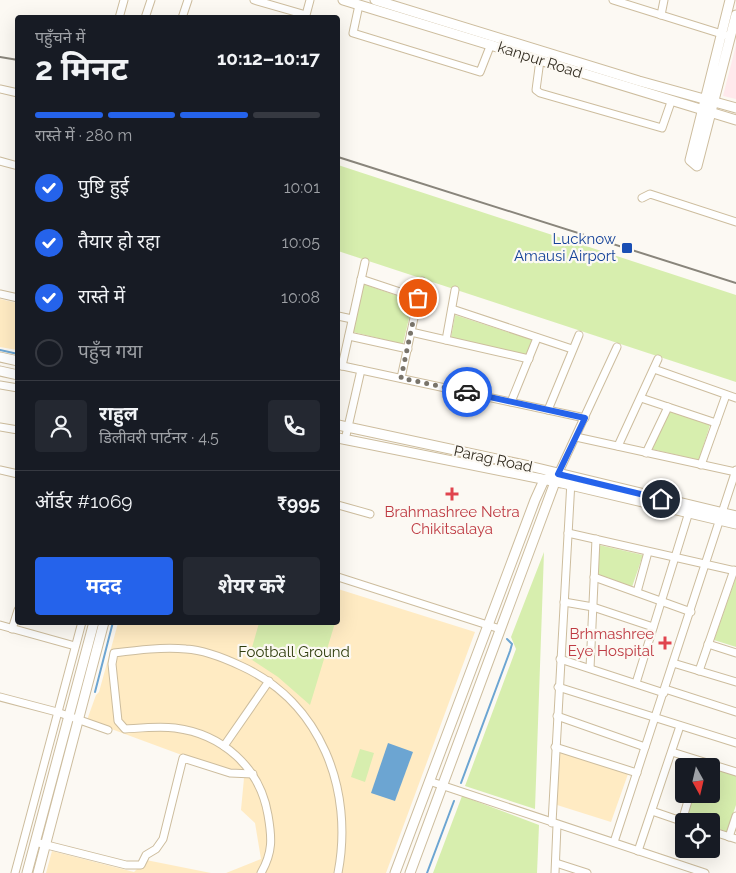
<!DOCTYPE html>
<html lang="hi">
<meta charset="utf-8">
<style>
:root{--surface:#171b24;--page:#242831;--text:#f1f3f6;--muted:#9ea1a6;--line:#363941;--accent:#2563eb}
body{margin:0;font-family:Raleway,"Noto Sans Devanagari",sans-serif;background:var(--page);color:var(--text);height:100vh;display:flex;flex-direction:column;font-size:19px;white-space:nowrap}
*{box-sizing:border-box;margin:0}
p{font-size:16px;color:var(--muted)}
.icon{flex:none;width:28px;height:28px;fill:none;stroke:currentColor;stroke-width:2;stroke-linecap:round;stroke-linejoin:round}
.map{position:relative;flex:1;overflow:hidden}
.drawer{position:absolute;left:15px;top:15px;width:325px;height:610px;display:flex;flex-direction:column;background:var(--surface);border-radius:5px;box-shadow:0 5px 20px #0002}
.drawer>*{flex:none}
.needle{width:32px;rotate:172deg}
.controls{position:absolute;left:675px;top:758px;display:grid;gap:10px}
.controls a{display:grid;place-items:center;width:45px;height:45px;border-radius:5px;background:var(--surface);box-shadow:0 5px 20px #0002;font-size:25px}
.pin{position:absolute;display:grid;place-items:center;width:42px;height:42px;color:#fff;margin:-21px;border:2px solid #fff;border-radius:50%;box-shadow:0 1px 5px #0007}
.courier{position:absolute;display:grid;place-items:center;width:50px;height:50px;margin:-25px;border:4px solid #2563eb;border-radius:50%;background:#fff;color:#222;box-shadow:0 1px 6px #0007}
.summary em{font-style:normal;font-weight:700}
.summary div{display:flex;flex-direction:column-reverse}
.summary{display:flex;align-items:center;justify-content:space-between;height:85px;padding:0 20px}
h1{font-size:32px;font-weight:700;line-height:38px}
.bar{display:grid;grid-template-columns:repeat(4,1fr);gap:8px 5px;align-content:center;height:60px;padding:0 20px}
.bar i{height:6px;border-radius:4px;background:var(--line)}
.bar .current{background:var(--accent)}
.bar p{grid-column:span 4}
.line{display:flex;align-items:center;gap:12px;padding:0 20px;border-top:1px solid var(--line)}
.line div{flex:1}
.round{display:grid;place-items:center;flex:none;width:52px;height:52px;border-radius:5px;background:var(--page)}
ol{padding:0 20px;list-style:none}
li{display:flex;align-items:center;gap:15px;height:55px}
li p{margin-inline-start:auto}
li .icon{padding:5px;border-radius:50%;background:var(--accent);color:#fff;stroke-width:4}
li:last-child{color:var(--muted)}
li i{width:28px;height:28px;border:2px solid var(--line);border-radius:50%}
.action{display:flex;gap:10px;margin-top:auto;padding:10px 20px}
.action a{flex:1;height:58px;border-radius:5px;background:var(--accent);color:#fff;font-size:20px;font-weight:700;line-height:58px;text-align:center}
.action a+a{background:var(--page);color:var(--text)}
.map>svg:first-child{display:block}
</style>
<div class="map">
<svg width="736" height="873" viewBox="0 0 736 873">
<rect width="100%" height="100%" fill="#fcf9f3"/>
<path fill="#ffe9ec" d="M736 45V99L723 96Z"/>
<g fill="#ffebc3">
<path d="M0 299 17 303V350L0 347Z"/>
<path d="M338 589 475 632 386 873H226L261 859 255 823 241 810 244 778 87 720 96 695 99 692 118 623 338 622Z"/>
<path d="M559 751 628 774 611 822 557 805Z"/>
<path d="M52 851 134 872 146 860 211 873H46Z"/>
</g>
<g fill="#d7eeae">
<path d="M338 165 736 295V382L338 251Z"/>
<path d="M363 284 413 301 403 344 353 332Z"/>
<path d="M455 315 533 340 527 355 451 338Z"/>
<path d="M669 411 710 425 699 460 651 449Z"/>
<path d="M599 545 643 555 632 587 598 575Z"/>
<path d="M544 552 535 809 465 786 516 649 511 637Z"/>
<path d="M736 577V647L714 640Z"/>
<path d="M259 623H335L310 705 278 677 249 658Z"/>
<path d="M360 749 374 753 365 782 351 777Z"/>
<path d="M711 767 736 775V805L727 832 711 826V821H696L683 817 691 794H711Z"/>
<path d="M462 796 539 825 537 873H433Z"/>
</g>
<path fill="#6ca5d2" d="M388 743 413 752 395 801 371 793Z"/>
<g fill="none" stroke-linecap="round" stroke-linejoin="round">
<g stroke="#6ca5d2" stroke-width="2">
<path d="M0 350 18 354"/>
<path d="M95 692 113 622"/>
<path d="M461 783 510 651 512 644 507 639"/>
<path d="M427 873 454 801"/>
</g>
<g stroke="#cdbd9e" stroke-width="9">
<g id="minor">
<path d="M254 0 306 15 310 0"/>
<path d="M613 0 725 35"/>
<path d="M359 5 353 33 480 72 491 44"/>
<path d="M661 15 664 0"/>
<path d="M119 18 124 0"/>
<path d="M145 18 151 0"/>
<path d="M182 18 188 0"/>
<path d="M540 60 536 90 540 93 662 128 671 102"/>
<path d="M0 89 18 93"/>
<path d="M0 161 18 166"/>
<path d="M642 198 650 194 736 222"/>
<path d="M361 279 418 298"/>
<path d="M0 294 18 298"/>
<path d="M452 309 572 349"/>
<path d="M338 316 352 319"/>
<path d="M411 332 529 359"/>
<path d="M349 336 408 349"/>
<path d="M446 340 455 290"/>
<path d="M338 365 585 418"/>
<path d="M342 366 365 262"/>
<path d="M654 369 736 398"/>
<path d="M401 378 422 281"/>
<path d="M0 385 18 388"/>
<path d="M641 398 716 423"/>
<path d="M511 402 537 338"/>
<path d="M548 410 579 335"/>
<path d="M0 427 18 430"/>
<path d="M576 437 736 472"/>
<path d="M345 440 361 370"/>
<path d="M618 446 658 359"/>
<path d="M646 453 668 407"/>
<path d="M701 465 726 395"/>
<path d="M0 470 18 474"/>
<path d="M558 474 617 347"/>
<path d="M338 505 370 514"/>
<path d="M568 533 736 571"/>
<path d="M338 577 500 629"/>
<path d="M594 577 691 612"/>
<path d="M637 592 648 552"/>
<path d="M564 602 593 607 653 627"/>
<path d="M0 625 75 646"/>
<path d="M12 629 18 610"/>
<path d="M708 644 736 653"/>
<path d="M560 659 664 693"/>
<path d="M673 663 736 682"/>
<path d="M590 668 596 539"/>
<path d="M699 671 734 570"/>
<path d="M636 683 689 512"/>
<path d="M558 687 736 743"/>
<path d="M665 689 736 712"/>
<path d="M0 697 57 712 108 730"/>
<path d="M557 716 645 747"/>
<path d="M224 746 269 681"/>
<path d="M555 747 637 773"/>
<path d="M672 752 736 772"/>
<path d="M429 781 705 873"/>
<path d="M652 811 684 822"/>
<path d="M682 821 690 794"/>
<path d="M552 823 571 481"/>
<path d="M711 831 736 839"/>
<path d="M729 837 736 816"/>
<path d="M35 842 126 865H141L146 855 156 849 163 839 183 758 230 773 253 774"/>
<path d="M614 842 736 470"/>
<path d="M638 851 680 726"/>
<path d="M556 863 587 873"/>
<path d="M15 873 82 622"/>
<path d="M261 873C273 852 272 838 268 815 260 767 222 734 175 728 159 726 141 728 125 729L118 721 112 664 114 653C138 650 162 647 186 649 205 650 224 658 241 666 321 702 354 790 338 873"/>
<path d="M555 873 557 825"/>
</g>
</g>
<g stroke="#cdbd9e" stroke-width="11">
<g id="tertiary">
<path d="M343 0 736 120"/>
<path d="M375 0 639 81 736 108"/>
<path d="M730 0 690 160 697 166 736 15"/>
<path d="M0 357 18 361"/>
<path d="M0 371 18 375"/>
<path d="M338 425 529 466 736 516"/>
<path d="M338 438 562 483 736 524"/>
<path d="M27 873 94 622"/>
<path d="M38 873 104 622"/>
<path d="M395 873 535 500 544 480 558 474"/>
<path d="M410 873 558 474"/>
</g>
</g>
<use href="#minor" stroke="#fff" stroke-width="7"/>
<use href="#tertiary" stroke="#fff" stroke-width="9"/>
<g stroke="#89857b" stroke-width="2">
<path d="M0 57 18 60"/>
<path d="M338 157 736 283"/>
</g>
</g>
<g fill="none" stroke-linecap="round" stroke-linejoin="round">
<path stroke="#79746a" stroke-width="5" stroke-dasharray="0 9" d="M418 298 401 378 467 392"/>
<path stroke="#2563eb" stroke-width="6" d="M467 392 585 418 558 474 661 499"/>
</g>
<rect fill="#1a4fb4" stroke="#fcf9f3" stroke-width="2" x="621" y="242" width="12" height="12" rx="2.5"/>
<g fill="#e0444e" stroke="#fcf9f3" stroke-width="2">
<path d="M449.5 486.5h5v5h5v5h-5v5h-5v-5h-5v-5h5z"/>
<path d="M662.5 635.5h5v5h5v5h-5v5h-5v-5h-5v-5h5z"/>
</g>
<g text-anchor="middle" stroke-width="4.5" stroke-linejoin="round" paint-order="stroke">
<g font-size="15" fill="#332d21" stroke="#fcf9f3">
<text transform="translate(540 60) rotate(18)" y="5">kanpur Road</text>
<text transform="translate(493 459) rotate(12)" y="5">Parag Road</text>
</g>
<g font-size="15" fill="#164399" stroke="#fcf9f3" text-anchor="end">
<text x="616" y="244">Lucknow<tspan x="616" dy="17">Amausi Airport</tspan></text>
</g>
<g font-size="15" fill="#be3a42" stroke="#fcf9f3">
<text x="452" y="517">Brahmashree Netra<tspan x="452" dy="17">Chikitsalaya</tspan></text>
<text x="654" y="639" text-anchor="end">Brhmashree<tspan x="654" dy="17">Eye Hospital</tspan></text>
</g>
<g font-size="15" fill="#303e0e" stroke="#fcf9f3">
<text x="294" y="657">Football Ground</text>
</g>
</g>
</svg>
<div class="controls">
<a><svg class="needle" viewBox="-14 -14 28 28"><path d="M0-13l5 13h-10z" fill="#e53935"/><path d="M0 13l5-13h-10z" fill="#9ea1a6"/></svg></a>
<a><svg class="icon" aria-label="locate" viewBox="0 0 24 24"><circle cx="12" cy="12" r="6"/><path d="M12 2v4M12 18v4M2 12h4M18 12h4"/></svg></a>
</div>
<div class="pin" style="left:418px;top:298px;background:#ea580c"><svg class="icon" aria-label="bag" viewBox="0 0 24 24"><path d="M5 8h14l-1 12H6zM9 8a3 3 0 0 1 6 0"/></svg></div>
<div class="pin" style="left:661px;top:499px;background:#1f2937"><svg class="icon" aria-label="home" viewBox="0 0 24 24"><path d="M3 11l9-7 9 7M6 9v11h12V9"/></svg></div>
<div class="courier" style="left:467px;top:392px"><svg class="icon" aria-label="car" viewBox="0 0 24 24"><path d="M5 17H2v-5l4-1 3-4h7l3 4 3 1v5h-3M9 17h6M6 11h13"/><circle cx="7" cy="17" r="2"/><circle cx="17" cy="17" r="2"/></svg></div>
<section class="drawer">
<div class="summary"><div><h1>2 मिनट</h1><p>पहुँचने में</p></div><em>10:12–10:17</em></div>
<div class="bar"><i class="current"></i><i class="current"></i><i class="current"></i><i></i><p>रास्ते में · 280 m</p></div>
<ol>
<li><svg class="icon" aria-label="check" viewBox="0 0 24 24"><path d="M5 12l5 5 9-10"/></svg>पुष्टि हुई<p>10:01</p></li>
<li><svg class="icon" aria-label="check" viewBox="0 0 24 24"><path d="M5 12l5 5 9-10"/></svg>तैयार हो रहा<p>10:05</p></li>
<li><svg class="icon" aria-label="check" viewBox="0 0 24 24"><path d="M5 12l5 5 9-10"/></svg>रास्ते में<p>10:08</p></li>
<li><i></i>पहुँच गया</li>
</ol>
<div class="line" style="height:90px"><a class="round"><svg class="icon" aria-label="person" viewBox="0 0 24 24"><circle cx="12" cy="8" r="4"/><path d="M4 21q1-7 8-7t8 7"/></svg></a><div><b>राहुल</b><p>डिलीवरी पार्टनर · 4.5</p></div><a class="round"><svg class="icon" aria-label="phone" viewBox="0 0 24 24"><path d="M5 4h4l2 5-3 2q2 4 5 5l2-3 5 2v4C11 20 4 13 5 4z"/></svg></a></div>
<div class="line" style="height:65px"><div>ऑर्डर #1069</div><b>₹995</b></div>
<div class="action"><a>मदद</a><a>शेयर करें</a></div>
</section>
</div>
